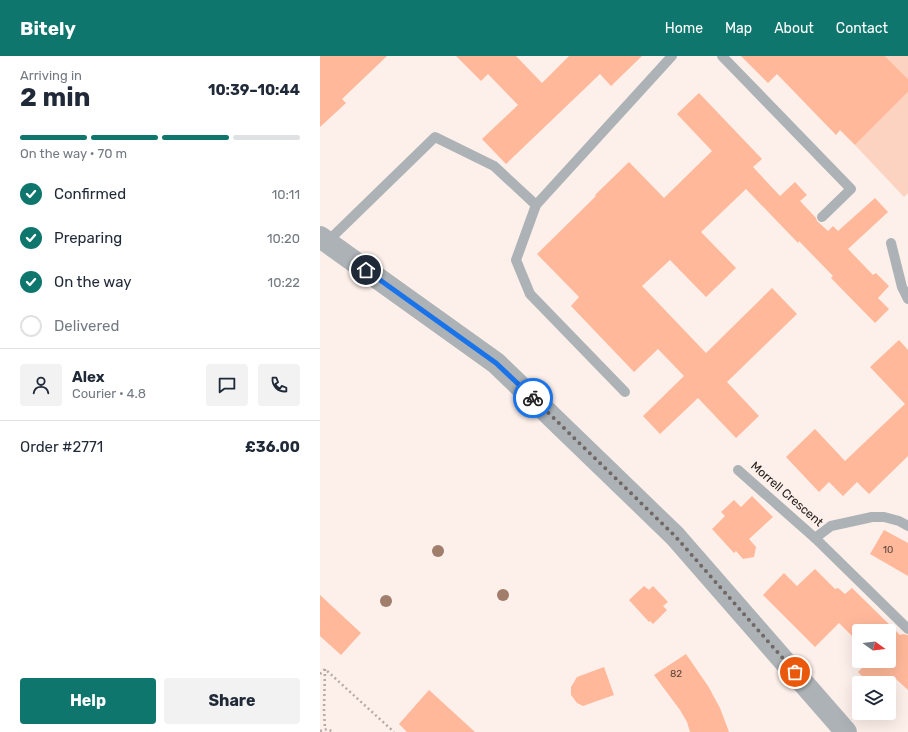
<!DOCTYPE html>
<meta charset="utf-8">
<style>
:root{--surface:#fff;--page:#f2f2f3;--text:#1f2937;--muted:#747a83;--line:#e0e1e3;--accent:#0f766e}
body{margin:0;font-family:Rubik,sans-serif;background:var(--page);color:var(--text);height:100vh;display:flex;flex-direction:column;font-size:15px;white-space:nowrap}
*{box-sizing:border-box;margin:0}
p{font-size:13px;color:var(--muted)}
.icon{flex:none;width:22px;height:22px;fill:none;stroke:currentColor;stroke-width:2;stroke-linecap:round;stroke-linejoin:round}
.map{position:relative;flex:1;overflow:hidden}
.sheet{display:flex;flex-direction:column;background:var(--surface);width:320px}
.sheet>*{flex:none}
.needle{width:26px;rotate:105deg}
.tools{position:absolute;left:532px;top:568px;display:grid;gap:8px}
.tools a{display:grid;place-items:center;width:44px;height:44px;border-radius:4px;background:var(--surface);box-shadow:0 4px 16px #0002;font-size:20px}
.pin{position:absolute;display:grid;place-items:center;width:34px;height:34px;color:#fff;margin:-17px;border:2px solid #fff;border-radius:50%;box-shadow:0 1px 4px #0007}
.courier{position:absolute;display:grid;place-items:center;width:40px;height:40px;margin:-20px;border:3px solid #1a73e8;border-radius:50%;background:#fff;color:#222;box-shadow:0 1px 5px #0007}
.headline em{font-style:normal;font-weight:700}
.headline div{display:flex;flex-direction:column-reverse}
.headline{display:flex;align-items:center;justify-content:space-between;height:68px;padding:0 20px}
h1{font-size:26px;font-weight:700;line-height:30px}
.bar{display:grid;grid-template-columns:repeat(4,1fr);gap:6px 4px;align-content:center;height:48px;padding:0 20px}
.bar i{height:5px;border-radius:3px;background:var(--line)}
.bar .on{background:var(--accent)}
.bar p{grid-column:span 4}
.line{display:flex;align-items:center;gap:10px;padding:0 20px;border-top:1px solid var(--line)}
.line div{flex:1}
.round{display:grid;place-items:center;flex:none;width:42px;height:42px;border-radius:4px;background:var(--page)}
ol{padding:0 20px;list-style:none}
li{display:flex;align-items:center;gap:12px;height:44px}
li p{margin-inline-start:auto}
li .icon{padding:4px;border-radius:50%;background:var(--accent);color:#fff;stroke-width:4}
li:last-child{color:var(--muted)}
li i{width:22px;height:22px;border:2px solid var(--line);border-radius:50%}
.action{display:flex;gap:8px;margin-top:auto;padding:8px 20px}
.action a{flex:1;height:46px;border-radius:4px;background:var(--accent);color:#fff;font-size:16px;font-weight:700;line-height:46px;text-align:center}
.action a+a{background:var(--page);color:var(--text)}
header{display:flex;align-items:center;gap:24px;box-sizing:border-box;height:56px;padding:0 20px;background:var(--accent);color:#fff}
header strong{font-size:19px}
nav{display:flex;gap:22px;margin-inline-start:auto;font-size:14px}
main{display:flex;flex:1;min-height:0}
.map>svg:first-child{display:block}
</style>
<header>
<strong>Bitely</strong>
<nav><a>Home</a><a>Map</a><a>About</a><a>Contact</a></nav>
</header>
<main>
<section class="sheet">
<div class="headline"><div><h1>2 min</h1><p>Arriving in</p></div><em>10:39–10:44</em></div>
<div class="bar"><i class="on"></i><i class="on"></i><i class="on"></i><i></i><p>On the way · 70 m</p></div>
<ol>
<li><svg class="icon" aria-label="check" viewBox="0 0 24 24"><path d="M5 12l5 5 9-10"/></svg>Confirmed<p>10:11</p></li>
<li><svg class="icon" aria-label="check" viewBox="0 0 24 24"><path d="M5 12l5 5 9-10"/></svg>Preparing<p>10:20</p></li>
<li><svg class="icon" aria-label="check" viewBox="0 0 24 24"><path d="M5 12l5 5 9-10"/></svg>On the way<p>10:22</p></li>
<li><i></i>Delivered</li>
</ol>
<div class="line" style="height:72px"><a class="round"><svg class="icon" aria-label="person" viewBox="0 0 24 24"><circle cx="12" cy="8" r="4"/><path d="M4 21q1-7 8-7t8 7"/></svg></a><div><b>Alex</b><p>Courier · 4.8</p></div><a class="round"><svg class="icon" aria-label="chat" viewBox="0 0 24 24"><path d="M4 5h16v11H9l-5 4z"/></svg></a><a class="round"><svg class="icon" aria-label="phone" viewBox="0 0 24 24"><path d="M5 4h4l2 5-3 2q2 4 5 5l2-3 5 2v4C11 20 4 13 5 4z"/></svg></a></div>
<div class="line" style="height:52px"><div>Order #2771</div><b>£36.00</b></div>
<div class="action"><a>Help</a><a>Share</a></div>
</section>
<div class="map">
<svg width="588" height="676" viewBox="0 0 588 676">
<rect width="100%" height="100%" fill="#fdefe9"/>
<g fill="#fcd2c0">
<path d="M565 0H588V23Z"/>
<path d="M588 36V137L584 141 535 89Z"/>
</g>
<g fill="#ffb89a">
<path d="M0 0H67L22 43 26 47 0 71Z"/>
<path d="M136 0H196L222 27 249 0H322L291 30 280 18 186 108 162 83 198 49 168 18 161 25Z"/>
<path d="M421 0H565L588 23V36L535 89 520 74 516 79 457 18 448 27Z"/>
<path d="M379 37 442 103 433 111 460 140 475 126 487 139 480 145 496 162 497 165 508 175 513 170 518 175 555 142 568 156 528 193 553 219 556 217 569 230 558 242 569 253 555 267 511 222 513 220 479 185 478 187 426 133 381 176 416 212 386 241 350 204 322 230 386 297 452 232 477 258 407 326 439 360 416 382 378 342 340 378 323 360 364 320 338 293 314 316 251 250 259 241 217 198 276 140 275 139 309 106 344 142 392 95 357 58Z"/>
<path d="M579 284 588 294V400L549 438 537 426 523 440 509 426 499 436 466 401 495 373 525 405 585 348 550 311Z"/>
<path d="M432 440 453 461 429 483 436 491 434 501 423 503 416 495 414 497 392 473 405 460 401 456 414 444 421 451Z"/>
<path d="M564 474 588 487V520L550 498Z"/>
<path d="M495 513 515 533 518 532 525 538 532 532 580 579 583 578 588 579V634L576 623 572 627H549L538 616 549 605H569V575H539V587L519 567 495 591 443 539 464 517 477 530Z"/>
<path d="M324 530 329 534 333 530 348 546 343 550 347 554 333 568 330 565 329 566 309 544Z"/>
<path d="M0 539 41 577 21 599 0 580Z"/>
<path d="M366 598 388 630 400 652 409 676H370L367 666 360 654 334 619Z"/>
<path d="M284 611 294 639 263 650 257 647 251 639V631L257 621Z"/>
<path d="M109 634 155 676H87L79 668Z"/>
</g>
<g fill="none" stroke-linecap="round" stroke-linejoin="round">
<g stroke="#b5aaa5" stroke-width="2.5" stroke-dasharray="2 3" stroke-linecap="butt">
<path d="M5 613 4 654 5 673"/>
<path d="M0 618 5 613 74 676"/>
<path d="M0 675 7 673 14 676"/>
</g>
<g stroke="#acb2b5" stroke-width="10">
<path d="M402 0 531 133 502 161"/>
<path d="M216 149 196 204 210 238 305 336"/>
<path d="M7 186 115 81 174 110 216 149 352 0"/>
<path d="M571 187 582 231 588 243"/>
<path d="M418 414 495 482 511 470 552 461H564L579 465 588 470"/>
<path d="M495 482 588 573"/>
</g>
<path stroke="#acb2b5" stroke-width="22" d="M0 181 176 307 355 480 526 676"/>
</g>
<g fill="#a17d6c">
<circle cx="118" cy="495" r="6"/>
<circle cx="183" cy="539" r="6"/>
<circle cx="66" cy="545" r="6"/>
</g>
<g fill="none" stroke-linecap="round" stroke-linejoin="round">
<path stroke="#716865" stroke-width="4" stroke-dasharray="0 7.2" d="M213 342 355 480 475 616"/>
<path stroke="#1a73e8" stroke-width="5" d="M46 214 176 307 213 342"/>
</g>
<g text-anchor="middle" stroke-width="3" stroke-linejoin="round" paint-order="stroke">
<g font-size="10" fill="#5c463d">
<text x="568" y="497">10</text>
<text x="356" y="621">82</text>
</g>
<g font-size="12" fill="#25201e" stroke="#fdefe9">
<text transform="translate(467 438) rotate(41)" y="4">Morrell Crescent</text>
</g>
</g>
</svg>
<div class="tools">
<a><svg class="needle" viewBox="-14 -14 28 28"><path d="M0-13l5 13h-10z" fill="#e53935"/><path d="M0 13l5-13h-10z" fill="#747a83"/></svg></a>
<a><svg class="icon" aria-label="layers" viewBox="0 0 24 24"><path d="M12 4l9 5-9 5-9-5zM3 14l9 5 9-5"/></svg></a>
</div>
<div class="pin" style="left:475px;top:616px;background:#ea580c"><svg class="icon" aria-label="bag" viewBox="0 0 24 24"><path d="M5 8h14l-1 12H6zM9 8a3 3 0 0 1 6 0"/></svg></div>
<div class="pin" style="left:46px;top:214px;background:#1f2937"><svg class="icon" aria-label="home" viewBox="0 0 24 24"><path d="M3 11l9-7 9 7M6 9v11h12V9"/></svg></div>
<div class="courier" style="left:213px;top:342px"><svg class="icon" aria-label="bike" viewBox="0 0 24 24"><circle cx="6" cy="16" r="4"/><circle cx="18" cy="16" r="4"/><path d="M6 16l4-8h5l3 8M10 8l3 8H6M13 5h3"/></svg></div>
</div>
</main>
